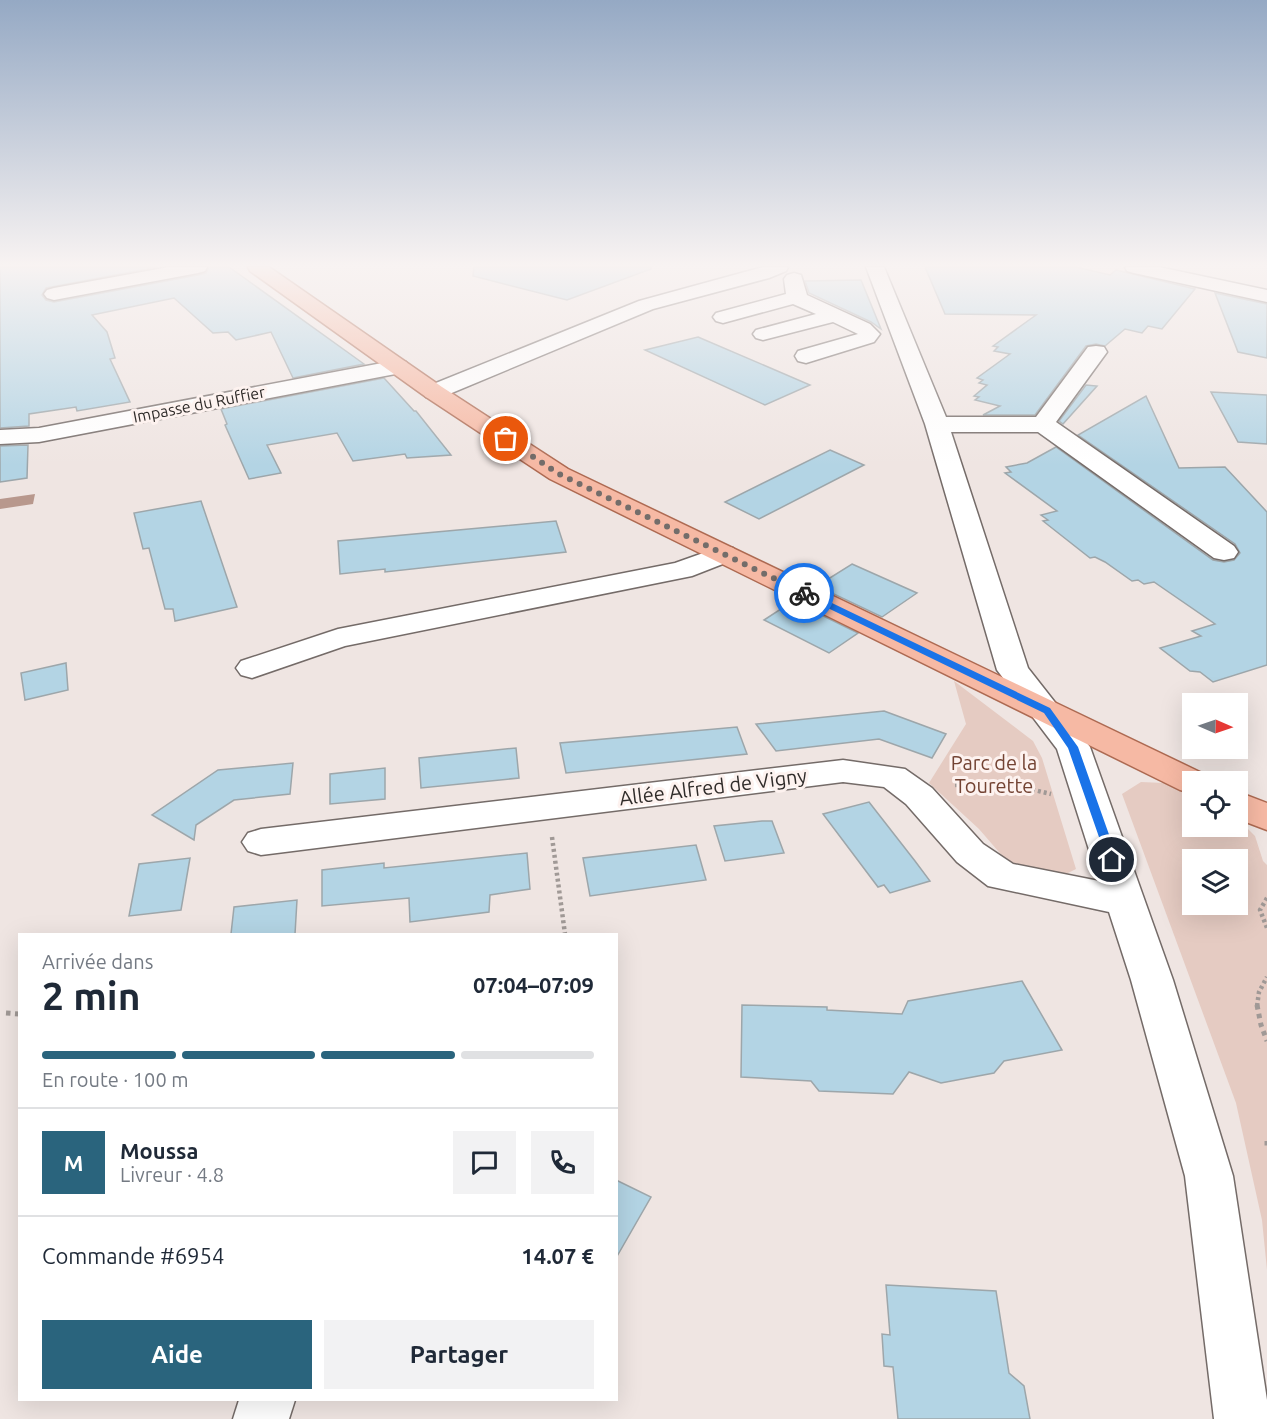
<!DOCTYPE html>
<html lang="fr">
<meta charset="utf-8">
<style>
:root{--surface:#fff;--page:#f2f2f3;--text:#1f2937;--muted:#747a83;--line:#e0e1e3;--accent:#2a647d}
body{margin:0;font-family:Ubuntu,sans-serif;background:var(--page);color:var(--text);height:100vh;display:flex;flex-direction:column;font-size:22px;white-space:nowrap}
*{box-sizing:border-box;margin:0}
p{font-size:20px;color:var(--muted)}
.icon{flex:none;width:33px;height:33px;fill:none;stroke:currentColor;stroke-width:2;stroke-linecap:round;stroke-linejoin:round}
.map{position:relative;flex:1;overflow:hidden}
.details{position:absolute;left:18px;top:933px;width:600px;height:468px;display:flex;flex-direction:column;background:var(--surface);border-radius:0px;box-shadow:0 6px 24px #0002}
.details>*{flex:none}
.needle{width:39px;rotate:92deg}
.fabs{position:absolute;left:1182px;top:693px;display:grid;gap:12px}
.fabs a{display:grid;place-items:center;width:66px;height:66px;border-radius:0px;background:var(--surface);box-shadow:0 6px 24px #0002;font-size:30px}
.pin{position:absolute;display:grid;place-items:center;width:51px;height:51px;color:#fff;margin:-26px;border:3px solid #fff;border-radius:50%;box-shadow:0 2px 6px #0007}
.courier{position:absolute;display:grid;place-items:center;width:60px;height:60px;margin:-30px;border:4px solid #1a73e8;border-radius:50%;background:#fff;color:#222;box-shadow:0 2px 8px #0007}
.headline em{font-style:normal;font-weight:700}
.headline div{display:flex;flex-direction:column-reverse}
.headline{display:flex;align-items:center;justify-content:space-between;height:102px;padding:0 24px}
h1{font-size:39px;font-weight:700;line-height:45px}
.bar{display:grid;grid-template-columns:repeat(4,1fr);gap:9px 6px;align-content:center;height:72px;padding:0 24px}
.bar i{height:8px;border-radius:4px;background:var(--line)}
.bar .on{background:var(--accent)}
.bar p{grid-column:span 4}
.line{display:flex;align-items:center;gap:15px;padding:0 24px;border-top:2px solid var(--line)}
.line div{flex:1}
.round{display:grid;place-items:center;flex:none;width:63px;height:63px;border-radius:0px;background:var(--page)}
.button{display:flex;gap:12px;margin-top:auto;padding:12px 24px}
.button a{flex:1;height:69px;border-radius:0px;background:var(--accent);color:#fff;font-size:24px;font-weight:700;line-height:69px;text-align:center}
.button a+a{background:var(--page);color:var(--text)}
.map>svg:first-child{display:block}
</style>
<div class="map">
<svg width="1267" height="1419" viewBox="0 0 1267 1419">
<rect width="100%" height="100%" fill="#efe5e2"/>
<g fill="#e5cbc2" fill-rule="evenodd">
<path d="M954 681 1033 741 1042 758 1076 869 1064 875 1011 866 979 829 929 783 966 724Z"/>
<path d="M1141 782 1164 783 1192 797V826H1238V820L1240 821 1255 836 1263 861 1267 865V1270L1262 1220 1236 1103 1122 794ZM1192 860H1238V904H1192Z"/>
</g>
<path fill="#b8988d" d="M35 494 33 504 0 509V499Z"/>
<g fill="#b3d4e4" stroke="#9da6aa" stroke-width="1.5">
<path d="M0 267H158L46 288 42 295 46 300 54 302 198 275 206 273 209 267H229L364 364 293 378 271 332 236 340 228 332 213 333 174 298 92 315 107 332 115 358 110 359 130 402 77 411 76 407 29 414V426L0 428Z"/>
<path d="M474 267H651V269L567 300 473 276Z"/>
<path d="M925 267H1076L1110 275 1116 270 1195 289 1162 329 1148 326 1142 333 1125 329 1105 346 1096 344 1086 346 1035 415H983L1000 406 975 400 979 397 974 396 987 385 979 383 983 380 977 378 1010 354 994 351 998 347 993 346 1036 315 945 314Z"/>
<path d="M861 280 881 329 871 322 809 293 805 281Z"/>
<path d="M1215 293 1267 304V358L1238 352Z"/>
<path d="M698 337 810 385 765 405 645 350Z"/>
<path d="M384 378 414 411H416L451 455 407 458 405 454 353 461 337 433 267 445 281 473 249 479 225 425 227 424 221 409Z"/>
<path d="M1086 385 1097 386 1063 424 1059 421Z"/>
<path d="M1211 392 1267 395V444L1238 442Z"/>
<path d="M1146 396 1179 468 1225 467 1267 512V665L1213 682 1200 672 1190 671 1160 648 1201 636 1192 631 1215 624 1154 582 1144 584 1138 580 1132 581 1105 562 1095 557 1090 558 1043 521 1048 520 1041 515 1057 511 1005 473 1011 472 1006 467 1027 463 1056 447 1213 560 1224 562 1234 560 1240 553 1235 544 1078 435Z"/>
<path d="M28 445 27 478 0 482V446Z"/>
<path d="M830 450 864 465 759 519 725 502Z"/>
<path d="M201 501 237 607 175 621 173 609H165L149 548 143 549 134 513Z"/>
<path d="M556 521 566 552 385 572V569L340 574 338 541Z"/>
<path d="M852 564 917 593 882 617 817 586Z"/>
<path d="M793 601 858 633 829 653 764 620Z"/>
<path d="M66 663 68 690 25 700 21 673Z"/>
<path d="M884 711 946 734 932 758 879 739 776 751 756 724Z"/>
<path d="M737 727 747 754 566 773 560 743Z"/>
<path d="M516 748 519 778 421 788 419 758Z"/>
<path d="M293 763 290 794 234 800 196 825 194 840 152 815 218 770Z"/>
<path d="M385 768V799L330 804V774Z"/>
<path d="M869 802 915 861 930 881 890 893 884 885 878 887 823 814Z"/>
<path d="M762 821H772L784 853 725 861 714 826Z"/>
<path d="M696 845 706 880 590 896 583 858Z"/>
<path d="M527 853 530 889 490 895 489 912 410 922 409 898 322 906V870L384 863V868Z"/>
<path d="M190 858 181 910 129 916 139 864Z"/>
<path d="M297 900 295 934H231L234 907Z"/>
<path d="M1022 981 1062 1050 1004 1061 994 1073 941 1083 909 1072 893 1094 819 1091 811 1081 741 1077 742 1005 827 1007V1010L902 1014 908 1001Z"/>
<path d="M616 1180 651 1197 616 1258Z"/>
<path d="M886 1285 996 1291 1009 1373 1024 1386 1030 1419H898L893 1367 884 1366 882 1334 890 1335Z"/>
</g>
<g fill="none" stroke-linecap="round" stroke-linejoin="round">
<g stroke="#746b68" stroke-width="3">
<g id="minor">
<path d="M169 267H207L205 271 198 273 54 300 47 298 44 294 47 290 54 288Z"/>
<path d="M763 267H788L786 271 769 278 653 309 442 397 434 399 426 397 423 392 426 387 639 301Z"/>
<path d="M866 267H884L946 417H1036L1088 347 1096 346 1104 347 1107 352 1056 422 1234 546 1238 552 1234 558 1224 560 1214 558 1038 432H951L1028 668 1090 747 1173 980 1233 1176 1267 1400V1419H1214L1185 1176 1131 980 1109 912 988 886 957 862 906 804 884 787 843 782 261 855 248 851 242 842 248 833 261 829 843 760 905 769 932 788 983 844 1013 864 1099 881 1057 749 997 670 925 424Z"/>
<path d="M1125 267H1159L1267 290V302L1134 273 1127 271Z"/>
<path d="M794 273 801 275 807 295 870 324 880 334 874 342 806 363 798 361 795 356 798 351 858 334 833 322 763 340 756 338 753 334 756 330 816 314 793 304 723 323 716 321 713 317 716 313 786 294 784 279 787 275Z"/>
<path d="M398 360 406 362 409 367 406 372 39 442 0 444V430L39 428Z"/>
<path d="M723 546 733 548 737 554 733 560 692 576 345 646 252 678 241 675 236 668 241 661 338 629 675 563Z"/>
<path d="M239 1400H295L289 1419H233Z"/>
</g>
</g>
<g stroke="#ad6a52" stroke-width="3">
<g id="major">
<path d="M248 267H269L442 387 568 469 1204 774 1209 782H1192V793L1180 790 550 479 426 397 250 271Z"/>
<path d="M1238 792 1267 803V830L1238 819Z"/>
</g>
</g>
<g stroke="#a09996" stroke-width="4.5" stroke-dasharray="3 3" stroke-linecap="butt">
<path d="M955 785 1000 782 1051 794"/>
<path d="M552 837 565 934"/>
<path d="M1267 898 1260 910 1267 928"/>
<path d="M1257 1006 1259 992 1267 977"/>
</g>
<g stroke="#a09996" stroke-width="5" stroke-dasharray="4.5 4.5" stroke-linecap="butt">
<path d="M1257 1005 1261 1025 1267 1041"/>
<path d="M6 1013 20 1014"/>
<path d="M1267 1141V1148"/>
</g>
<use href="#minor" fill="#fff" fill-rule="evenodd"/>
<use href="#major" fill="#f6b9a4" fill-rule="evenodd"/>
</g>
<linearGradient id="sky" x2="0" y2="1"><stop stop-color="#95a9c4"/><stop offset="0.57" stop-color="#f8f3f2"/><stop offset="1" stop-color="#f8f3f2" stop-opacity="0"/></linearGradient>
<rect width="1267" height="465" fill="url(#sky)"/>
<path fill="#1a73e8" d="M801 591H807L1050 708 1078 747 1118 860 1116 863H1108L1107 860 1068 748 1044 713 801 595Z"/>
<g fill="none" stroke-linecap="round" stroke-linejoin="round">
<path stroke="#736d6a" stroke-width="6" stroke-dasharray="0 10.8" d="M506 439 559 474 804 593"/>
</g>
<g text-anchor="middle" stroke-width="6" stroke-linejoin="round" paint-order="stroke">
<g font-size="16" fill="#302c2a" stroke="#fdf2ef">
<text transform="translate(199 404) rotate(-11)" y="6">Impasse du Ruffier</text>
</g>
<g font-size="20" fill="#734333" stroke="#fdf2ef">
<text x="994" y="770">Parc de la<tspan x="994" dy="23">Tourette</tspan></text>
</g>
<g font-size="20" fill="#302c2a" stroke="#fdf2ef">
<text transform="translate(713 787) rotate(-7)" y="7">Allée Alfred de Vigny</text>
</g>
</g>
</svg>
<div class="fabs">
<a><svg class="needle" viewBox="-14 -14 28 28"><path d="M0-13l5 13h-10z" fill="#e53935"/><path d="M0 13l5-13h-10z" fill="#747a83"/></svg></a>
<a><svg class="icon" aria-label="locate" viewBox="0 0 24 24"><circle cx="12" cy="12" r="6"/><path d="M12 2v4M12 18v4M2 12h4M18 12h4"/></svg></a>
<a><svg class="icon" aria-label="layers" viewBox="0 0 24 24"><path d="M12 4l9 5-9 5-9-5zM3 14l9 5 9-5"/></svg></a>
</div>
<div class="pin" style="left:506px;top:439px;background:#ea580c"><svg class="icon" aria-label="bag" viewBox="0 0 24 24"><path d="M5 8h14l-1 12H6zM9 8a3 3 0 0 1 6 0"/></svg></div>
<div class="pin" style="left:1112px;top:860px;background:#1f2937"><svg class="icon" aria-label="home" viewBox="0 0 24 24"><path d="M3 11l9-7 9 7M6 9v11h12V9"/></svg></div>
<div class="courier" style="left:804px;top:593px"><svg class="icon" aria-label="bike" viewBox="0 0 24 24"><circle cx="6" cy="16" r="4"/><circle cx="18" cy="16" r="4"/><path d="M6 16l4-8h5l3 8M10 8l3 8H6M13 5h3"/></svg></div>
<section class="details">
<div class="headline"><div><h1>2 min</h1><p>Arrivée dans</p></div><em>07:04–07:09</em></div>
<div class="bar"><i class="on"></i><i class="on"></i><i class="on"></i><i></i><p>En route · 100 m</p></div>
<div class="line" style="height:108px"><b class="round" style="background:var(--accent);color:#fff">M</b><div><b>Moussa</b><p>Livreur · 4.8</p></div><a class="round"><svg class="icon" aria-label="chat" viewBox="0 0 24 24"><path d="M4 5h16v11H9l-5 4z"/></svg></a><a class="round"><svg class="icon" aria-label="phone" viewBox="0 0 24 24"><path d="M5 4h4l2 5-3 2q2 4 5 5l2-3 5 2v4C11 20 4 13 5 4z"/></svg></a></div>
<div class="line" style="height:78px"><div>Commande #6954</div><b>14.07 €</b></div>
<div class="button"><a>Aide</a><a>Partager</a></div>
</section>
</div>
